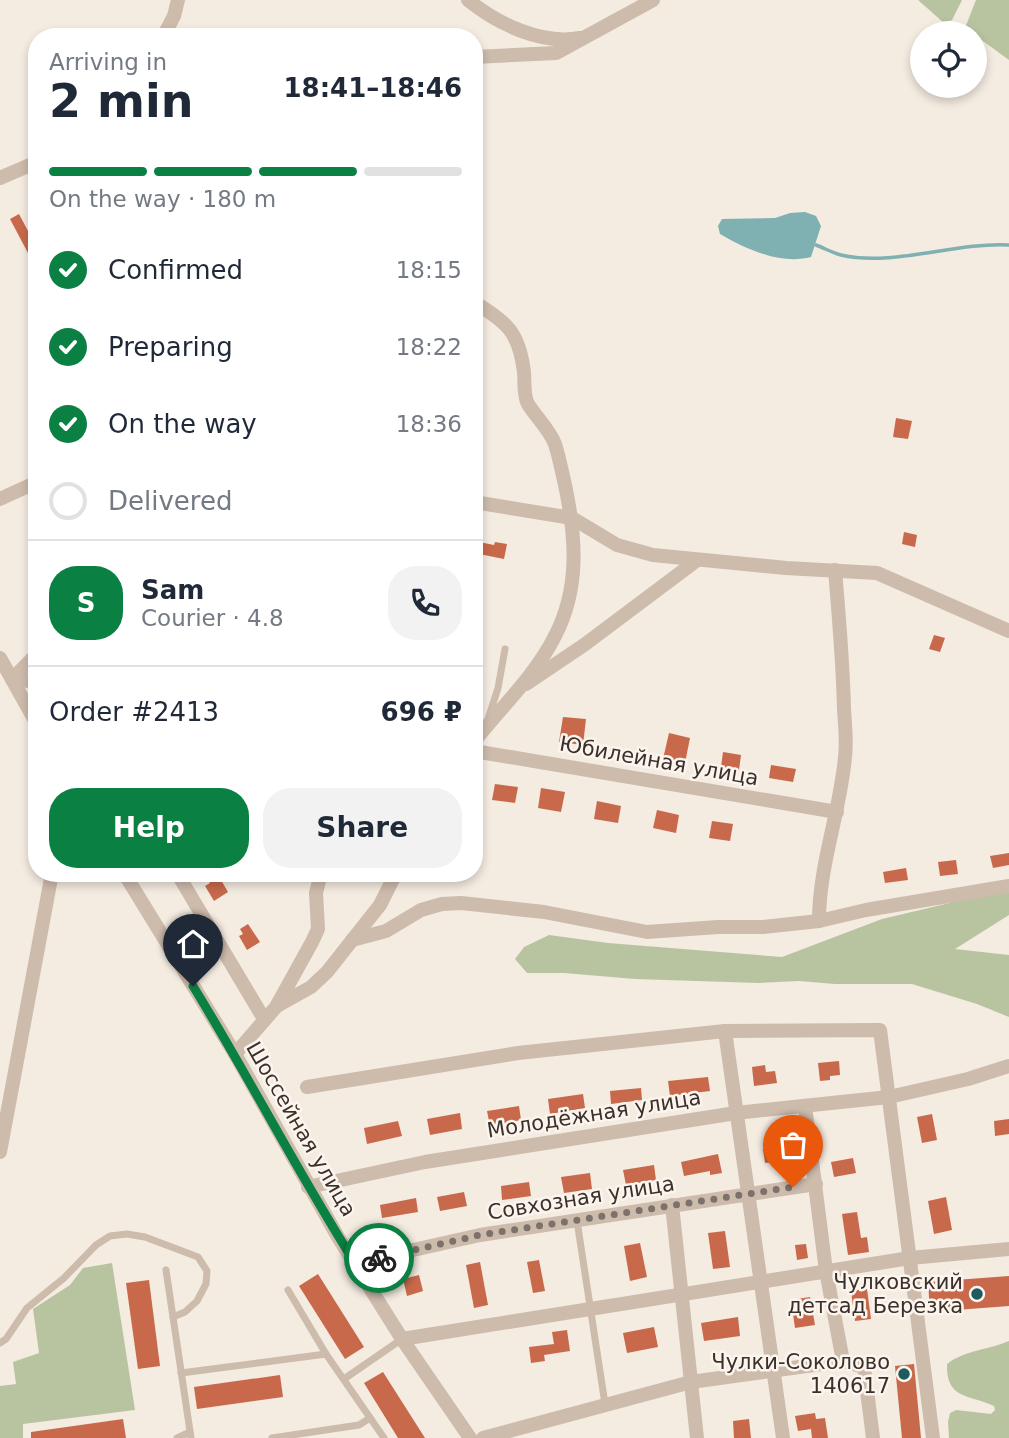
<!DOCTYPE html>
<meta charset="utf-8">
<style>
:root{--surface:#fff;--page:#f2f2f3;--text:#1f2937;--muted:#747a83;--line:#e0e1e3;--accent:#0b8043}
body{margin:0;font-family:"DejaVu Sans",sans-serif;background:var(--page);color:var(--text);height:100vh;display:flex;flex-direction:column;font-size:26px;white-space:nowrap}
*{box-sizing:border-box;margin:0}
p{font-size:23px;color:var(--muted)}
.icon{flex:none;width:38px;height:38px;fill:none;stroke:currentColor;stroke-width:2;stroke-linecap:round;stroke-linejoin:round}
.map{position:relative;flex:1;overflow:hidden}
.side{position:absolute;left:28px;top:28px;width:455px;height:854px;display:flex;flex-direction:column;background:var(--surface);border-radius:28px;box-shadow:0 4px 10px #0003}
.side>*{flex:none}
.fabs{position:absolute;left:910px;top:21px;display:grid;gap:14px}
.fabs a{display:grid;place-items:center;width:77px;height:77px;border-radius:50%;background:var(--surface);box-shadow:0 4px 10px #0003;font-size:35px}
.pin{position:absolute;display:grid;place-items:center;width:60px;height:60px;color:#fff;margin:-72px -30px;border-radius:50% 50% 50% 0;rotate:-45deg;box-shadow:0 0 7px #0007}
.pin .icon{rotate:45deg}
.courier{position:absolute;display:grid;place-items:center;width:70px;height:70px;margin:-35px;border:5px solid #0b8043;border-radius:50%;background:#fff;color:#222;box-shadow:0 2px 9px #0007}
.headline em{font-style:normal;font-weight:700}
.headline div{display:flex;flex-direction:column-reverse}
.headline{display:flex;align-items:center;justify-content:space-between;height:119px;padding:0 21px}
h1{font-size:46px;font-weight:700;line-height:52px}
.bar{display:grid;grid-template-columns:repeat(4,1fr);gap:10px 7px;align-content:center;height:84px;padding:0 21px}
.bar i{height:9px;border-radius:5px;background:var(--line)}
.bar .current{background:var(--accent)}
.bar p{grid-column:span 4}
.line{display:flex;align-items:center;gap:18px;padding:0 21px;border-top:2px solid var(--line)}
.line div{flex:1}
.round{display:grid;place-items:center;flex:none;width:74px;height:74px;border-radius:28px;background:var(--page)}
ol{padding:0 21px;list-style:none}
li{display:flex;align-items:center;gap:21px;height:77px}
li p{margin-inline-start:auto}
li .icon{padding:7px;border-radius:50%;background:var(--accent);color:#fff;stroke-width:4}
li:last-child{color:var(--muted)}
li i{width:38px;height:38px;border:4px solid var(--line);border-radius:50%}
.action{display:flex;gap:14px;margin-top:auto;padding:14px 21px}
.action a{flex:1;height:80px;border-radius:28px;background:var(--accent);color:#fff;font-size:28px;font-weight:700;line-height:80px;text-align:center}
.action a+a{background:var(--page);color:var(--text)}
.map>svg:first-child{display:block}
</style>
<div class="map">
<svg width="1009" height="1438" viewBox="0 0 1009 1438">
<rect width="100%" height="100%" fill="#f4ebe1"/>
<g fill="#b8c4a0">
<path d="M918 0H962L952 20 944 23Z"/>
<path d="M976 0H1009V60L965 28Z"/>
<path d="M1009 889V915L955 949 1009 955V1017L977 1004 912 984H835L799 981 759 983 635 979 564 973H527L515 959 524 947 549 935 608 943 782 957 882 919Z"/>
<path d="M112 1263 135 1410 23 1424V1438H0V1386L16 1384 13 1362 39 1353 33 1309 70 1285 83 1268Z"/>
<path d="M1009 1341V1438H949L948 1422 950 1413 956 1410 991 1414 995 1410 994 1406C969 1394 946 1400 947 1364 965 1350 988 1350 1009 1341Z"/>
</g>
<path fill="#7fb0b2" d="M805 212 816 216 821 226 811 257C780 265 746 249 720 234L718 226 722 219 775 218 790 213Z"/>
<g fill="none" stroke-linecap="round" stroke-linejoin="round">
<path stroke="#7fb0b2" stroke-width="3.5" d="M816 245C824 248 833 253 841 255 893 267 955 242 1009 245"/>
</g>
<g fill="#c8694b">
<path d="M19 214 37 248V270L10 219Z"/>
<path d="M896 418 912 421 908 439 893 437Z"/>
<path d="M904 532 917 535 915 547 902 544Z"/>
<path d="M474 541 494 545 495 542 507 544 504 559 474 553Z"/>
<path d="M934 635 945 638 940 652 929 649Z"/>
<path d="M563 717 586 719 583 745 559 742Z"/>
<path d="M669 733 690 738 685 763 663 759Z"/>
<path d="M723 752 741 755 739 770 721 767Z"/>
<path d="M771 765 796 769 793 782 769 778Z"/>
<path d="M495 784 518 787 515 803 492 800Z"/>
<path d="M541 788 565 792 561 812 538 808Z"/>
<path d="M597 801 621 806 618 823 594 819Z"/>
<path d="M657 810 679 815 676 833 653 828Z"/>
<path d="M712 821 733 824 730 841 709 838Z"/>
<path d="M1009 853V865L993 868 990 856Z"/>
<path d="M956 860 958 874 940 876 938 862Z"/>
<path d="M906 868 908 880 885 883 883 872Z"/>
<path d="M217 873 228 892 214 901 205 886 210 883 207 879Z"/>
<path d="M248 924 260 942 247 950 239 936 243 934 240 929Z"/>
<path d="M839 1061 840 1075 830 1076V1080L820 1081 818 1063Z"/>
<path d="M765 1065 766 1072 775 1071 777 1083 754 1086 752 1067Z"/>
<path d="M708 1077 710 1091 670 1096 668 1081Z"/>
<path d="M641 1088 642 1100 611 1104 610 1091Z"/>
<path d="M583 1094 585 1108 550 1114 548 1099Z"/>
<path d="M519 1106 521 1120 490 1126 487 1111Z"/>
<path d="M460 1113 462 1129 430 1135 427 1119Z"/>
<path d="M932 1114 937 1140 922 1143 917 1117Z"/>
<path d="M1009 1119V1134L995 1136 994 1121Z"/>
<path d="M398 1121 402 1136 367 1144 364 1128Z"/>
<path d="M787 1146 789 1160 765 1163 763 1149Z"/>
<path d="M718 1154 722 1173 710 1175V1171L684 1176 681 1162Z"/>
<path d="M853 1158 856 1173 834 1177 831 1162Z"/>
<path d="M654 1165 656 1180 626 1185 623 1170Z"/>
<path d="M590 1173 592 1189 564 1193 561 1177Z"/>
<path d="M529 1182 531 1196 502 1200 501 1186Z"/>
<path d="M464 1192 467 1206 440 1211 437 1197Z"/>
<path d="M946 1197 952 1230 934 1234 928 1201Z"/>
<path d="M416 1198 418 1212 382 1218 380 1205Z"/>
<path d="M857 1212 861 1238 867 1237 869 1252 848 1255 842 1214Z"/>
<path d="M725 1231 730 1267 713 1269 708 1233Z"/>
<path d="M640 1243 647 1277 630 1281 624 1246Z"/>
<path d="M806 1244 808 1258 797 1260 795 1245Z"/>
<path d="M539 1260 545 1291 533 1293 527 1262Z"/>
<path d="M480 1262 488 1305 474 1308 466 1265Z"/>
<path d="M318 1274 364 1347 345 1359 299 1286Z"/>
<path d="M419 1275 423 1291 407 1296 403 1279Z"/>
<path d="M1009 1276V1306L930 1312 928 1282Z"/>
<path d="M149 1280 160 1366 138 1369 126 1283Z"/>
<path d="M867 1289 871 1319 855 1321 851 1291Z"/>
<path d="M810 1297 815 1325 795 1328 791 1300Z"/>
<path d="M738 1317 740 1336 704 1341 701 1323Z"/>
<path d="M654 1327 658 1347 627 1353 623 1333Z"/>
<path d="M567 1330 570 1351 544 1355 545 1361 531 1363 529 1347 554 1344 552 1332Z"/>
<path d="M914 1364 921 1438H902L895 1366Z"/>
<path d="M383 1372 425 1438H398L364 1383Z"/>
<path d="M280 1375 283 1397 197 1409 194 1387Z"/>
<path d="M815 1413 816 1419 825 1418 828 1438H812L811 1429 798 1431 795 1416Z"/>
<path d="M123 1419 126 1438H31V1432Z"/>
<path d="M749 1419 751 1438H734L733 1421Z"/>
</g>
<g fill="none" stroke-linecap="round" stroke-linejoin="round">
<g stroke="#cdbbac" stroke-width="7">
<path d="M488 719 498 688 505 649"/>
<path d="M577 1221 605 1404"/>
<path d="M166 1270 191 1438"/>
<path d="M288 1290 326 1354 384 1438"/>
<path d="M0 1343 6 1339 27 1308 64 1278 96 1245 110 1236 127 1234 145 1237 198 1257 207 1271 206 1284 197 1301 185 1312 173 1317"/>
<path d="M181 1373 326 1354"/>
<path d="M344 1379 402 1339"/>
<path d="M177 1438 190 1432"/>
<path d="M272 1438 359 1425 370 1418"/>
</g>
<g stroke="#cdbbac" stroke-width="14">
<path d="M468 0C498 24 541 45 580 38"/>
<path d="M163 37 174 16 178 0"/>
<path d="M474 57 556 53 653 0"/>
<path d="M0 178 37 162"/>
<path d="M474 302C507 323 519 331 524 372 525 382 523 395 528 404 536 417 549 429 555 444 559 457 562 471 565 485 576 537 580 588 555 636 535 676 501 707 474 742"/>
<path d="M0 499 37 482"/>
<path d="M474 502 572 518 617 545 653 555 786 568 877 573 1009 631"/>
<path d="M0 658 37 724"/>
<path d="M12 679 37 654"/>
<path d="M12 679 37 682"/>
<path d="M526 684 584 645 696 561"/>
<path d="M474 751 837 812"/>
<path d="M124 873 235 1054 338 1237 402 1339 470 1438"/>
<path d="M177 873 264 1019"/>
<path d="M819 921C819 865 840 813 845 757 847 742 845 725 844 709 843 663 839 617 835 570"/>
<path d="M352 940 386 931 421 910 442 904 461 903 544 912 647 932 718 927H763L819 921 866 910 1009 886"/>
<path d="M277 1006 311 987 327 972 380 905 396 873"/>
<path d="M725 1031 783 1438"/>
<path d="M235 1054 276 1007 312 942 318 929 316 893 321 873"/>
<path d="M307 1087 518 1053 725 1031 880 1030 933 1438"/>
<path d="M0 1152 52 873"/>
<path d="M308 1187 425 1162 736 1113 889 1097 968 1079 1009 1066"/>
<path d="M672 1205 697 1438"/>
<path d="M355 1263 480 1235 816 1184"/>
<path d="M402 1339 910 1258 1009 1249"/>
<path d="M843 1361 864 1367 873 1438"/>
<path d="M483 1438 691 1382 843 1361 826 1271 805 1106"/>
</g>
</g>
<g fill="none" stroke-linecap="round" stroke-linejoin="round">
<path stroke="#7c716b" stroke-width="7" stroke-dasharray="0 12.6" d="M379 1258 480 1235 793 1187"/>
<path stroke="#0b8043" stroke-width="9" d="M193 986C249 1077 298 1173 355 1263L379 1258"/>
</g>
<g fill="#1f5a5e" stroke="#fbf5ee" stroke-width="2.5">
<circle cx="977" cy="1294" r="7"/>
<circle cx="904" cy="1374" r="7"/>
</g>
<g text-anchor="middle" stroke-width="5" stroke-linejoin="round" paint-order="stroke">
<g font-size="21" fill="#3b302b" stroke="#fbf5ee">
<text transform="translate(659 761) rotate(10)" y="7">Юбилейная улица</text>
<text transform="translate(594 1114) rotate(-9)" y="7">Молодёжная улица</text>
<text transform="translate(301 1129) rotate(60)" y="7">Шоссейная улица</text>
<text transform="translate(581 1198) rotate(-9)" y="7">Совхозная улица</text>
</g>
<g font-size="21" fill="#3b302b" stroke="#fbf5ee" text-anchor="end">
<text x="963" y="1289">Чулковский<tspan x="963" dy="24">детсад Березка</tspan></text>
<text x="890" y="1369">Чулки-Соколово<tspan x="890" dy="24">140617</tspan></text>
</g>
</g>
</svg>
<div class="fabs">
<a><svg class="icon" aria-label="locate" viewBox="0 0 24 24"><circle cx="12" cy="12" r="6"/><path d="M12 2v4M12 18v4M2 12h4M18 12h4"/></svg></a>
</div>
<div class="pin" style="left:793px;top:1187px;background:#ea580c"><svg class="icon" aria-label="bag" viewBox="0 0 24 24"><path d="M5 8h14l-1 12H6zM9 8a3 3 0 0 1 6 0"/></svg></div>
<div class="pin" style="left:193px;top:986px;background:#1f2937"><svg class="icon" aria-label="home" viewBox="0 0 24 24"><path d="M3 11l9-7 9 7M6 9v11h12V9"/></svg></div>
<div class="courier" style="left:379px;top:1258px"><svg class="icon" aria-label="bike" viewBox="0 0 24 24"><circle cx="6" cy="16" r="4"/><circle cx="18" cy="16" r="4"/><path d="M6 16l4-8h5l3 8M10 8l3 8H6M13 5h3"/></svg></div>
<section class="side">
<div class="headline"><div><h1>2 min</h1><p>Arriving in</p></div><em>18:41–18:46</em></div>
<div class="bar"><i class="current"></i><i class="current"></i><i class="current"></i><i></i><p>On the way · 180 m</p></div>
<ol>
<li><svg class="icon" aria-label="check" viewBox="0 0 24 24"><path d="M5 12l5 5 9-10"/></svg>Confirmed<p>18:15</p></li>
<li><svg class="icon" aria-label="check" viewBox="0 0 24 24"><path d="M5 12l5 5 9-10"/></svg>Preparing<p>18:22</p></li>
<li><svg class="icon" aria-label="check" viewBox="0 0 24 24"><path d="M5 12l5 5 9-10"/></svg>On the way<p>18:36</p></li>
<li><i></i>Delivered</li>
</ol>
<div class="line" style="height:126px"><b class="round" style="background:var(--accent);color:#fff">S</b><div><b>Sam</b><p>Courier · 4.8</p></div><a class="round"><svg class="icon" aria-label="phone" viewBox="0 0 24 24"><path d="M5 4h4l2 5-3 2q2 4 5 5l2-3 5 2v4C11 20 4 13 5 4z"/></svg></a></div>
<div class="line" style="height:91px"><div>Order #2413</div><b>696 ₽</b></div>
<div class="action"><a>Help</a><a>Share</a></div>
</section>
</div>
